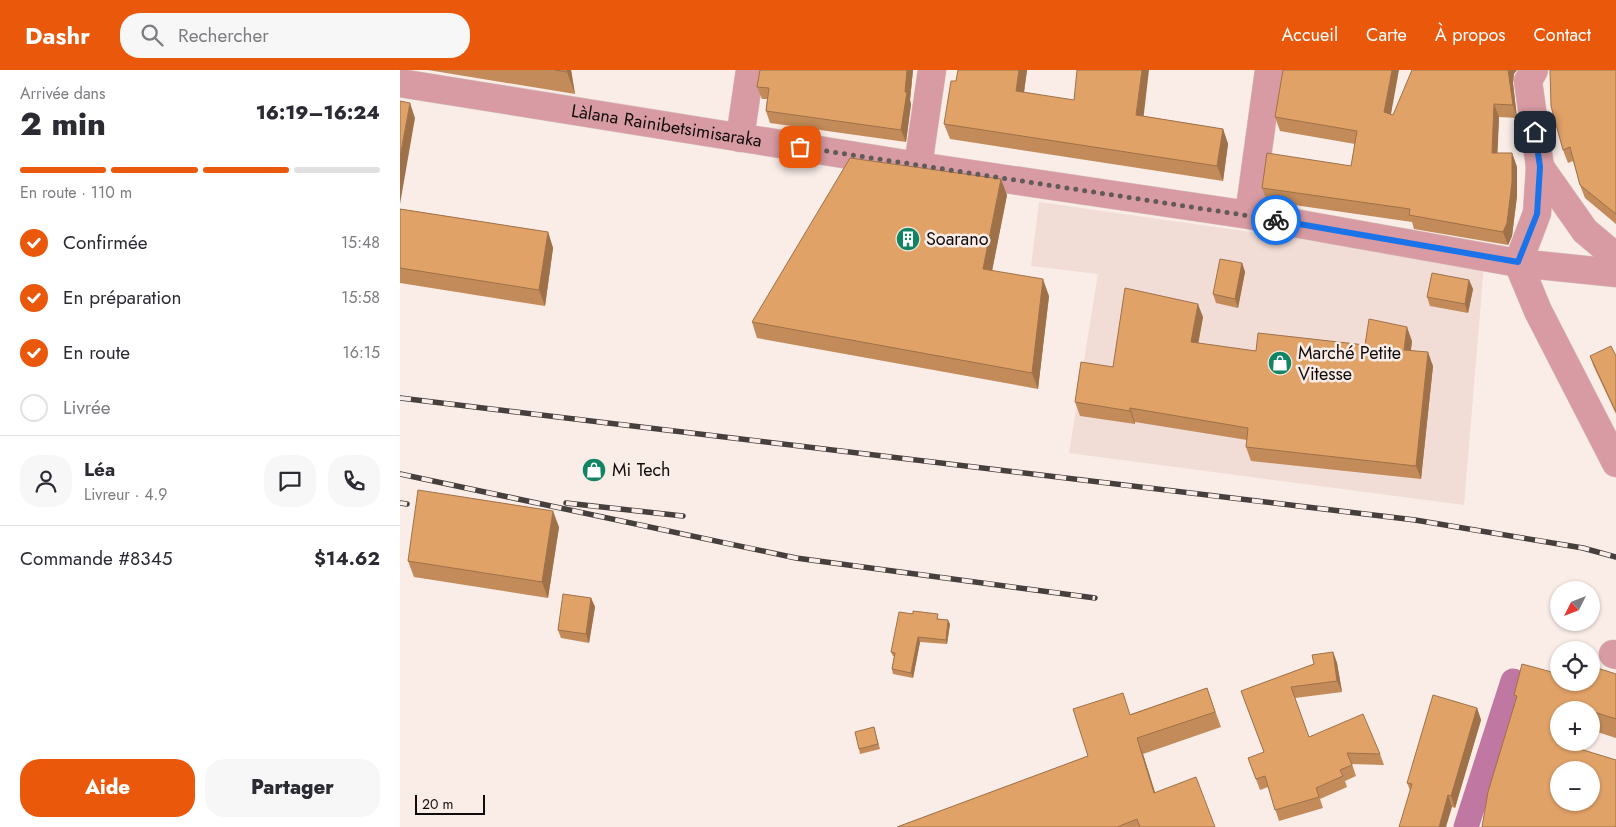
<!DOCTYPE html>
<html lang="fr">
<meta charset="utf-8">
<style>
:root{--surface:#fff;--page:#f7f7f7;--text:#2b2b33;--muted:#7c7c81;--line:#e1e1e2;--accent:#ea580c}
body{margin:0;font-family:Jost,sans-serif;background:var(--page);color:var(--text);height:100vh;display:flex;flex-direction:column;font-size:19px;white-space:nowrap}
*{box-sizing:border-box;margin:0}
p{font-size:16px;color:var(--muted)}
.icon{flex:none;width:28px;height:28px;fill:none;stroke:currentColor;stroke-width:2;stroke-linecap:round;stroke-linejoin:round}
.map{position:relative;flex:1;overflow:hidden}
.side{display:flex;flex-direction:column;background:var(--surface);width:400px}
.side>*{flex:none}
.needle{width:32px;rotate:228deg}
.controls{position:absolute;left:1150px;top:511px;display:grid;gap:10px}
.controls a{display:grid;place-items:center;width:50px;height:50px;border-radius:50%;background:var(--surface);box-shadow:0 1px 4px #0004;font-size:25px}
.scale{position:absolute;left:15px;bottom:12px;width:70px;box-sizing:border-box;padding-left:5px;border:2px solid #100c0b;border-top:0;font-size:14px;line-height:18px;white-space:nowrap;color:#100c0b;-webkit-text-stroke:4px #faece7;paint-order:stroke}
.pin{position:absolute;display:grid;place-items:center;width:42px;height:42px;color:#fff;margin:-21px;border-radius:10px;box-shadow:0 2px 8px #0006}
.courier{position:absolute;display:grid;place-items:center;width:50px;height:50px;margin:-25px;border:4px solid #1a73e8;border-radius:50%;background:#fff;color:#222;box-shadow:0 1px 6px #0007}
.overview em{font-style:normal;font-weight:800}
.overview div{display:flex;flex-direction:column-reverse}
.overview{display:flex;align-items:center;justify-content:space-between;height:85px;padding:0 20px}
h1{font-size:32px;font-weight:800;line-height:38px}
.bar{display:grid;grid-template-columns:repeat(4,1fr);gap:8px 5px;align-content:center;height:60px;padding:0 20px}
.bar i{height:6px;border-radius:4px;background:var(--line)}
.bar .on{background:var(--accent)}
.bar p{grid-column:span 4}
.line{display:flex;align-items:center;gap:12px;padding:0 20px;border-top:1px solid var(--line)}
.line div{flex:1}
.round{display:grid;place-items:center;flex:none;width:52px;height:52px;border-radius:20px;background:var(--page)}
ol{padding:0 20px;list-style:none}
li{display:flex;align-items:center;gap:15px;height:55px}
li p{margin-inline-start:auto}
li .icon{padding:5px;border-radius:50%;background:var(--accent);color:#fff;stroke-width:4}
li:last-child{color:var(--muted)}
li i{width:28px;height:28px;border:2px solid var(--line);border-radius:50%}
.cta{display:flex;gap:10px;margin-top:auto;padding:10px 20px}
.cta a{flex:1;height:58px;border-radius:20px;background:var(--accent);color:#fff;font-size:20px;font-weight:800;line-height:58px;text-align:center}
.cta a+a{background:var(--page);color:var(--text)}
header{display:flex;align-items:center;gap:30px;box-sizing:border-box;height:70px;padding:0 25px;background:var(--accent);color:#fff}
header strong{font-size:24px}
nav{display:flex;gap:28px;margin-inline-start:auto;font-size:18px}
.search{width:350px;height:45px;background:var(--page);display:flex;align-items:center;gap:12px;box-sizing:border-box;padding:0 18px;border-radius:20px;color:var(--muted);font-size:19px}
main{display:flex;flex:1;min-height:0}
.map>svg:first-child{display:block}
</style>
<header>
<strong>Dashr</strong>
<div class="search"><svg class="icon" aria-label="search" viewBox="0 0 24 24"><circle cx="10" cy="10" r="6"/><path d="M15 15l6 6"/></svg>Rechercher</div>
<nav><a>Accueil</a><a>Carte</a><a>À propos</a><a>Contact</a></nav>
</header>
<main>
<section class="side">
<div class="overview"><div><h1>2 min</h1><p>Arrivée dans</p></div><em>16:19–16:24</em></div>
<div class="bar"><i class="on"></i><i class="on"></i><i class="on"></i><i></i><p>En route · 110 m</p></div>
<ol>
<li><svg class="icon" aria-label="check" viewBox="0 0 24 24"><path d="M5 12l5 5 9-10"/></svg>Confirmée<p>15:48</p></li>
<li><svg class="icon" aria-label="check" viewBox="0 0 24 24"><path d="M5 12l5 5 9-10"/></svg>En préparation<p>15:58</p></li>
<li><svg class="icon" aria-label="check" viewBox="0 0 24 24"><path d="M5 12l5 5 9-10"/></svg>En route<p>16:15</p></li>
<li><i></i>Livrée</li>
</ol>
<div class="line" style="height:90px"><a class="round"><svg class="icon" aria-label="person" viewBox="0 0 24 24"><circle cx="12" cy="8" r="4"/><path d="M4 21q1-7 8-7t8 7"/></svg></a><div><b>Léa</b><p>Livreur · 4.9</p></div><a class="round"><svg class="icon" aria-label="chat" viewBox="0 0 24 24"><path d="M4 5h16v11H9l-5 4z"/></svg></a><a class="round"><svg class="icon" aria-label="phone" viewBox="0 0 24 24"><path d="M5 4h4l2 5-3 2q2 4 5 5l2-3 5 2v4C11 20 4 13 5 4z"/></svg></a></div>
<div class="line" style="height:65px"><div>Commande #8345</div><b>$14.62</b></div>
<div class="cta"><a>Aide</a><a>Partager</a></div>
</section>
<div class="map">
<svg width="1216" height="757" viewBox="0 0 1216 757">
<rect width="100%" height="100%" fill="#faece7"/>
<path fill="#f2dcd6" d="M639 132 1084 195 1064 435 669 383 698 204 631 196Z"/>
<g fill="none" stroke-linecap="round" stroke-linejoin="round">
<path stroke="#c077a2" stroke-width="25" d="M1066 757 1113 611"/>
<g stroke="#d5c8c4" stroke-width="29">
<g id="minor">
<path d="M1134 0 1128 11 1140 97 1137 143 1118 193 1138 241 1216 393"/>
<path id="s1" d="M0 13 518 96 849 145 1118 193 1216 203"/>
<path d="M340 68 350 0"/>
<path d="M518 96 532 0"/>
<path d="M1140 97 1185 161 1216 187"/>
<path d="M849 145 869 0"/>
<path d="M1213 584 1216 585"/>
</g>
</g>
<use href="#minor" stroke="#d89ba3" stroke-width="28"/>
<g stroke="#453f3d" stroke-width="5.5">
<g id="rail">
<path d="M0 328 1015 450 1183 478 1216 487"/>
<path d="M0 404 396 488 695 528"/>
<path d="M0 433 7 434"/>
<path d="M166 433 283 446"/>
</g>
</g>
<use href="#rail" stroke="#faece7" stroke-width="4" stroke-dasharray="11" stroke-linecap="butt"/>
</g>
<g fill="#c28b59">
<path d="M28 0H171L175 24Z"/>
<path d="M360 0H513L510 30 511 34 506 72 370 53 366 41 367 29H362L357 17Z"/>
<path d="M558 0H627L624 22 743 46 823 59 828 74 823 111 550 69 544 54 556 11Z"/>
<path d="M1216 0V154L1185 128 1180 115 1173 91 1168 93 1163 80Z"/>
<path d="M1114 4 1113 13 1117 48 1099 47 1097 83H1112L1117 97V126L1112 166 1108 175 1014 159 1012 152 867 131 862 118 951 96 955 74 880 61 875 47 991 44 993 45Z"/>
<path d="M607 125 592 201 649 226 638 319 357 268 352 252Z"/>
<path d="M0 139 148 162 153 178 145 236 0 213Z"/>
<path d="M842 193 845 202 838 238 816 233 813 224Z"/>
<path d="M1069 210 1073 219 1068 243 1030 236 1027 227Z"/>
<path d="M803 247 798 273 856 281 965 275 1012 271 1011 280 1033 296 1021 409 851 391 846 377 847 370 735 352V354L680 346 675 332 713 297Z"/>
<path d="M1190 286H1216V344L1193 295Z"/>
<path d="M159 457 148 528 14 507 8 491Z"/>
<path d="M191 528 195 537 189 573 161 568 158 560Z"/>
<path d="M513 544 540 549 550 554 547 574 520 572 513 608 493 604 492 599 494 586H493L491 582Z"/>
<path d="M933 582 937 593 942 622 895 628 909 667 980 684 984 695 952 694 956 706 945 711 947 717 920 729 923 738 879 751 868 717 860 720 848 688 864 682 841 621 914 594Z"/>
<path d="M1216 604V668L1191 660V640H1159V672H1182L1180 679 1216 757 1116 630 1114 625 1159 612Z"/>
<path d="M807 618 821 657 743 684 755 723 815 757H497L688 686 731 644Z"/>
<path d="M1077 638 1081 650 1055 738 1010 720 1007 713Z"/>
<path d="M474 657 480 679 460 684 459 679Z"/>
</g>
<g fill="#9e7149">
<path d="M167 0H171L175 24 167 2Z"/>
<path d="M507 0H513L510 30 511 34 506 72 501 60Z"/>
<path d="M619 0H627L622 37 616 21Z"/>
<path d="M742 0H749L742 60 736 45Z"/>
<path d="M992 0H999L989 55 984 42Z"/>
<path d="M1108 0H1117L1114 4 1113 13 1117 48 1113 35Z"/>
<path d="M10 33 15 48 0 134V87Z"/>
<path d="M1094 34 1099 47 1097 96 1092 83Z"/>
<path d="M823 59 828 74 823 111 817 96Z"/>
<path d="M1112 83 1117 97V126L1112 166 1108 175 1103 162Z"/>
<path d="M601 109 607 125 589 216 583 199Z"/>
<path d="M148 162 153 178 145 236 139 220Z"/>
<path d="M842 193 845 202 838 238 835 229Z"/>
<path d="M643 209 649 226 638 319 632 303Z"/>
<path d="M1069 210 1073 219 1068 243 1065 234Z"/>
<path d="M798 234 803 247 796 286 791 272Z"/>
<path d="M1007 257 1012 271 1009 293 1004 280Z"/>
<path d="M1028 282 1033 296 1021 409 1016 396Z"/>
<path d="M730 338 735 352V354L730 341Z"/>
<path d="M153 441 159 457 148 528 142 512Z"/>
<path d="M191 528 195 537 189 573 186 564Z"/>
<path d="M548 550 550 554 547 574 546 570Z"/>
<path d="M518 567 520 572 513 608 511 603Z"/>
<path d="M933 582 937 593 942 622 937 611Z"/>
<path d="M1077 638 1081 650 1055 738 1051 726Z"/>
<path d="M737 668 743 684 760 738 754 723Z"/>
<path d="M1168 672H1182L1175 696 1167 675Z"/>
<path d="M1048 725 1052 737 1046 757H1039Z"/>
</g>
<g fill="#e1a268" stroke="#9e7149" fill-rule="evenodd">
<path d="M155 0H167V2Z"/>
<path d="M360 0H507L505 22H507L501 60 366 41 369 18 357 17Z"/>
<path d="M558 0H619L616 21 674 30 677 0H742L736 45 823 59 817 96 544 54 551 11H556Z"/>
<path d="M883 0H992L984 42 993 45 1012 0H1108L1113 35 1094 34 1092 83H1112V112L1107 153 1103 162 1009 145 1010 139 862 118 867 83 951 96 957 61 875 47Z"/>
<path d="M1150 0H1216V144L1180 115 1170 77 1163 80 1151 36Z"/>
<path d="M0 31 10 33 0 87Z"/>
<path d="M450 88 601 109 583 199 643 209 632 303 352 252Z"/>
<path d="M0 139 148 162 139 220 0 198Z"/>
<path d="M820 189 842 193 835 229 813 224Z"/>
<path d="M1032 203 1069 210 1065 234 1027 227Z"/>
<path d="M725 218 798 234 791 272 856 281 858 263 965 275 969 249 1007 257 1004 280 1028 282 1016 396 846 377 848 358 730 338V341L675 332 681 292 713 297Z"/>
<path d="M1211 276 1216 286V342L1190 286Z"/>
<path d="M18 420 153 441 142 512 8 491Z"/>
<path d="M163 524 191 528 186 564 158 560Z"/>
<path d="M513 541 538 544 537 549 548 550 546 570 518 567 511 603 492 599 495 583 491 582 499 542 513 544Z"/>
<path d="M933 582 937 611 891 617 909 667 963 644 980 684 947 683 952 695 940 700 943 706 916 718 919 727 875 740 865 706 856 709 848 688 864 682 841 621 914 594 912 585Z"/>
<path d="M1122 594 1159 604V612H1191V596L1216 604V649L1191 641V640H1187L1179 637 1178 640H1159V672H1168L1167 675 1216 690V757H1082L1088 722 1117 626 1114 625ZM1159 700H1191V732H1159Z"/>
<path d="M807 618 815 642 737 668 754 723 796 707 815 757H740L737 749 717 757H497L688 686 673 639 723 623 730 645Z"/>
<path d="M1033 625 1077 638 1051 726 1048 725 1039 757H999L1012 714 1007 713Z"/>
<path d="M474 657 478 674 459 679 455 662Z"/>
</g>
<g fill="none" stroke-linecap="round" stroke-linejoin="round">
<path stroke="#625a58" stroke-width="5" stroke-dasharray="0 9" d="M400 77 876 150"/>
<path stroke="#1a73e8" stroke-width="6" d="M876 150 1118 192 1137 144 1140 97 1135 62"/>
</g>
<defs>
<g id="building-disc" transform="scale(1.25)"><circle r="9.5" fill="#108463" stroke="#faece7"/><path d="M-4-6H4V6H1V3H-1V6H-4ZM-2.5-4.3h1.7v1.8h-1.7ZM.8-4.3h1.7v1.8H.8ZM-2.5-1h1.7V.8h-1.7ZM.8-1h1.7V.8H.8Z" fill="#fff"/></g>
<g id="shop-disc" transform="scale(1.25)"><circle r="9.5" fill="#108463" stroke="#faece7"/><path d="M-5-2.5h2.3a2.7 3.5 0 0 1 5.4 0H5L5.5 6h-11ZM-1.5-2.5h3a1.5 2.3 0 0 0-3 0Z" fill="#fff"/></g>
</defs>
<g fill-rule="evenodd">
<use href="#building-disc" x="508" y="169"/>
<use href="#shop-disc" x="880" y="293"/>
<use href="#shop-disc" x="194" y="400"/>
</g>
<g text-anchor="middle" stroke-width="5" stroke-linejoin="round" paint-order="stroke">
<g font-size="18" fill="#100c0b" stroke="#faece7">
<text dy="6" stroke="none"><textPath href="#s1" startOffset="270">Làlana Rainibetsimisaraka</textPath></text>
</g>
<g font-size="18" fill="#100c0b" stroke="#faece7" text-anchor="start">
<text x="526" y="175">Soarano</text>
<text x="898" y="289">Marché Petite<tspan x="898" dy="21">Vitesse</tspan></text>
<text x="212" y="406">Mi Tech</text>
</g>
</g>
</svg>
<div class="controls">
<a><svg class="needle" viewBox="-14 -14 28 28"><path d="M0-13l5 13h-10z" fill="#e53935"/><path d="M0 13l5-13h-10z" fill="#7c7c81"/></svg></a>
<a><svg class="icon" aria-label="locate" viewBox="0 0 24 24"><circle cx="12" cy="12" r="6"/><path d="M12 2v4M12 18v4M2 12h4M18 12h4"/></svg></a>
<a>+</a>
<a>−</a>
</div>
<div class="scale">20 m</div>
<div class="pin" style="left:400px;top:77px;background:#ea580c"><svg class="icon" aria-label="bag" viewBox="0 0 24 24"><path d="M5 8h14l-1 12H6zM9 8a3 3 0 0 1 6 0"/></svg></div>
<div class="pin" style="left:1135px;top:62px;background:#1f2937"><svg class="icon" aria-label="home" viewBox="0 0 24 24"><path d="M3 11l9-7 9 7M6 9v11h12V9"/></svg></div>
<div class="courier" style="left:876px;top:150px"><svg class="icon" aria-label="bike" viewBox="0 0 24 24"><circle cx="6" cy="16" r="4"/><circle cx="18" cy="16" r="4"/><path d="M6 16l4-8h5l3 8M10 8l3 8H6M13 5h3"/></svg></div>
</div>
</main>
